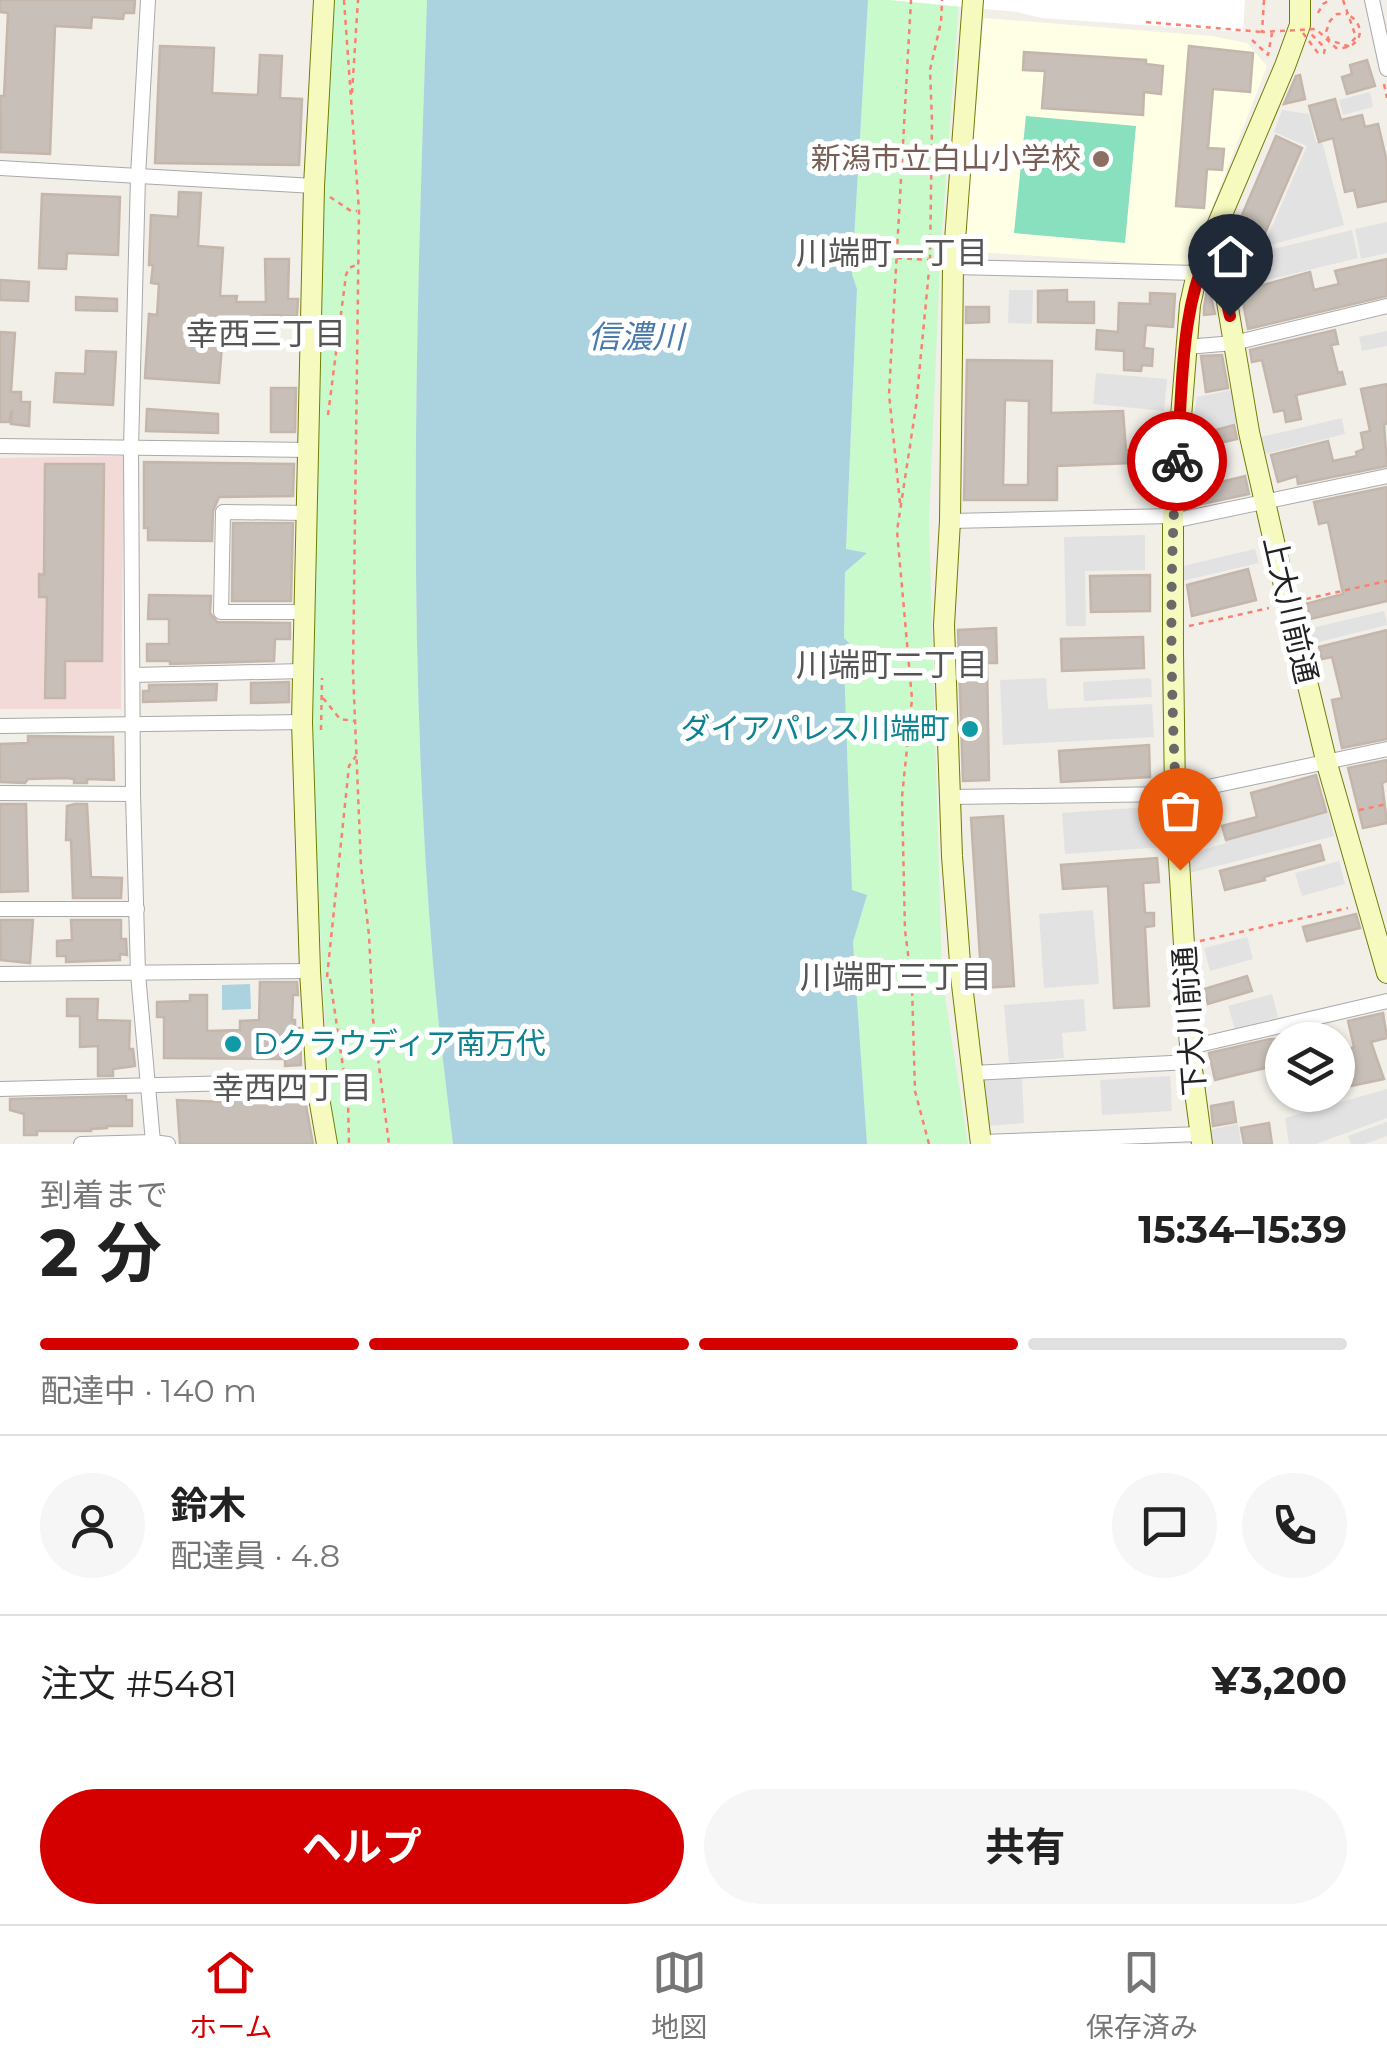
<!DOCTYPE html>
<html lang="ja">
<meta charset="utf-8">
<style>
:root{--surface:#fff;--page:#f6f6f6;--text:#222;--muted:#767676;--line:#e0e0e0;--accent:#d40000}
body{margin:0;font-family:Montserrat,"Noto Sans JP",sans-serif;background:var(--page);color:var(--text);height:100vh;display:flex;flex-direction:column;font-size:38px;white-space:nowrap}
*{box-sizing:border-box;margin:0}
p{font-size:32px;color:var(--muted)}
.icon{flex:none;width:55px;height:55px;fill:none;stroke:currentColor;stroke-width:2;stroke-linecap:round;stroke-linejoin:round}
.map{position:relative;height:1144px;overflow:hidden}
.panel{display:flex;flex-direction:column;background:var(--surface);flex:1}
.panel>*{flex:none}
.buttons{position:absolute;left:1265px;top:1022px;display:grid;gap:20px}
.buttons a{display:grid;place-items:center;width:90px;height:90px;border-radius:50%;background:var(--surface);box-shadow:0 2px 8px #0004;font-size:50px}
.pin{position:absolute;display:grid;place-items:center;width:85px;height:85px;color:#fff;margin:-102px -42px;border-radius:50% 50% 50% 0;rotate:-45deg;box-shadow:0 0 10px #0007}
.pin .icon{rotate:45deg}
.courier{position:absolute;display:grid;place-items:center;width:100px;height:100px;margin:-50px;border:8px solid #d40000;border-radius:50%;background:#fff;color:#222;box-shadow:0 2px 12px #0007}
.summary em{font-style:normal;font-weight:700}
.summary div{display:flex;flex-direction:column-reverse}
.summary{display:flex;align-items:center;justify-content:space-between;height:170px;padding:0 40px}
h1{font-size:65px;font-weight:700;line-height:75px}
.bar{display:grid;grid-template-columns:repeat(4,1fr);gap:15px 10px;align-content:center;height:120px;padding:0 40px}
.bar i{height:12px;border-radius:8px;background:var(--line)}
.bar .current{background:var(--accent)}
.bar p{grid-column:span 4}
.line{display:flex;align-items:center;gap:25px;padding:0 40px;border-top:2px solid var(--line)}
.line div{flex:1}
.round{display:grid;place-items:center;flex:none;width:105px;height:105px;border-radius:52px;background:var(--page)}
.button{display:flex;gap:20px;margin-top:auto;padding:20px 40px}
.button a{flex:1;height:115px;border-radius:60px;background:var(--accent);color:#fff;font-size:40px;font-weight:700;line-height:115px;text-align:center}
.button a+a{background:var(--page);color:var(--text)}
.dock{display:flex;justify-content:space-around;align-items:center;height:140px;border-top:2px solid var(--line);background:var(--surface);font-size:28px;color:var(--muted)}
.dock a{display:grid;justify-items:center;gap:5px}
.dock .current{color:var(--accent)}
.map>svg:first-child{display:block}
</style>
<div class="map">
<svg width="1387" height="1144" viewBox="0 0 1387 1144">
<rect width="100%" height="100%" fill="#f2efe9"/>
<path fill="#f2dad9" d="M124 456 121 709H0V458Z"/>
<path fill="#ffffe5" d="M984 18 1212 36 1247 43 1267 66 1191 262 1186 266 963 251Z"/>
<g fill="#c8facc">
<path d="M330 0H427C416 320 406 644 433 963 438 1024 446 1084 453 1144H334L332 1130C323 993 315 857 313 720 311 480 322 240 330 0Z"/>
<path d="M868 0H959L940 261 929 523 942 977 968 1144H867L853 942 866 896 852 891 844 663 866 660 844 638 845 572 866 554 846 550 857 289 852 274Z"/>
</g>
<path fill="#88e0be" d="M1026 116 1136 126 1125 243 1014 233Z"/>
<g fill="#e2e2e2">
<path d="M1370 92 1373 107 1343 115 1339 100Z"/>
<path d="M1282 110 1309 114 1316 142H1322L1344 225 1263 247 1307 146 1274 132Z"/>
<path d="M1387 222V253L1361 259 1355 229Z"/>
<path d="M1352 230 1358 258 1239 287 1232 259Z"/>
<path d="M1009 290H1033L1032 324 1008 323Z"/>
<path d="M1387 331V346L1362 351 1359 337Z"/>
<path d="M1096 373 1167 379 1164 411 1093 404Z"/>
<path d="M1232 390 1238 423 1192 434 1197 397Z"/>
<path d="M1342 418 1345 434 1265 454 1261 437Z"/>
<path d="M1145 535V570L1085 571 1086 626H1066L1064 537Z"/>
<path d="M1255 549 1259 563 1182 581 1179 567Z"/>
<path d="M1384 611 1387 625 1311 644 1308 629Z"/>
<path d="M1046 678 1048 709 1152 704 1154 737 1003 745 1000 680Z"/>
<path d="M1151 678 1152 697 1084 701 1083 682Z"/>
<path d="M1325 798 1334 836 1190 873 1185 855 1226 843 1222 826Z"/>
<path d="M1161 806 1163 847 1065 854 1062 813Z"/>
<path d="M1339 861 1345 884 1302 896 1295 873Z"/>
<path d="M1093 910 1099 984 1044 988 1039 914Z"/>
<path d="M1247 937 1253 959 1210 971 1204 948Z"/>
<path d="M1272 994 1278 1017 1235 1029 1228 1006Z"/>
<path d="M1084 999 1086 1031 1062 1033 1064 1058 1009 1063 1004 1005Z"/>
<path d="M1170 1076 1172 1111 1102 1115 1100 1080Z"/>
<path d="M1022 1078 1024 1123 986 1126 983 1080Z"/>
<path d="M1387 1089V1118L1316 1144H1289L1285 1118Z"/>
<path d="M1387 1122V1136L1365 1144H1351L1348 1136Z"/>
<path d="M1238 1124 1241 1144H1210L1208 1130Z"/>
</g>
<g fill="#aad3df">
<path d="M427 0H868L852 274 857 289 846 549 867 553 845 572 844 638 867 661 844 664 852 890 867 895 853 942 867 1144H453C446 1084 438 1024 433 963 406 644 416 320 427 0Z"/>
<path d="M250 984 251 1009 222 1010V985Z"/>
</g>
<path fill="#fff" d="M889 0H1245L1243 32 1041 18 1017 12Z"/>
<g fill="#c7bfb8" stroke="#c4b6ab" stroke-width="2.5" fill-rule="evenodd">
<path d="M0 0H135L134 13H124L123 19 92 17 91 28 55 26 50 154 1 152 0 96H4L8 13 0 12Z"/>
<path d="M160 46 214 48 212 93 258 95 260 55 282 56 280 98 302 99 299 165 155 163Z"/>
<path d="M1189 46 1253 53 1250 92 1213 89 1208 148 1224 149 1222 170 1207 169 1204 208 1176 206Z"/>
<path d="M1024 52 1146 60V64L1163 66 1161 94 1144 92 1143 115 1042 108 1045 71 1023 70Z"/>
<path d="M1367 60 1375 86 1347 94 1342 77 1352 74 1350 65Z"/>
<path d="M1300 75 1305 99 1284 104 1296 76Z"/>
<path d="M1335 99 1341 120 1362 115 1365 127 1378 124 1387 162V201L1358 207 1354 190 1345 192 1333 138 1319 142 1309 106Z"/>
<path d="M1276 136 1302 148 1259 247 1233 236Z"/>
<path d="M179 192 201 193 198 246 223 248 220 296H237L236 302H266L265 259H289L288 299H298L297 316 264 315 262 347 222 345 219 383 145 378 149 314 157 315 159 284 151 283 153 265H149L151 215 178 217Z"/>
<path d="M42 194 120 197 118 255 67 253 66 269 39 268Z"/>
<path d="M1387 259V296L1248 329 1241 291 1310 272 1314 290 1339 284 1335 271Z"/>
<path d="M0 280 29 282 28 301 0 300Z"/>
<path d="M1208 285 1215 314 1204 315V307Z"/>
<path d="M1067 290V302H1094V323L1038 322V291Z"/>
<path d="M1150 293 1175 294 1173 327 1146 325 1144 348 1153 349 1152 366 1142 365 1141 371 1124 370V351L1096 349 1097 330 1118 332 1119 303 1150 304Z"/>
<path d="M76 297 117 299V311L76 310Z"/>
<path d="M966 307H989V322L966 323Z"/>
<path d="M1335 330 1338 344 1331 345 1338 373 1342 372 1345 384 1296 395 1301 419 1286 422 1284 410 1274 412 1262 360 1252 362 1250 350Z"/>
<path d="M0 332 15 333 11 392H21V402H30L29 426 11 424 12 410 9 422H0Z"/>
<path d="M86 351 116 352 113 405 54 402 56 373 85 374Z"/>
<path d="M1222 355 1228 388 1206 392 1201 356Z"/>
<path d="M967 360 1052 361 1051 413 1123 411 1126 450H1131V463L1057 466V500H964ZM1005 400 1029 401 1028 485H1003Z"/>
<path d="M1387 384V424H1384L1387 466 1298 484 1297 476 1278 482 1271 455 1328 441 1333 461 1357 456 1356 452 1364 449 1361 433 1370 431 1361 389Z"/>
<path d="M271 388H296L295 432H271Z"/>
<path d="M147 409 218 414V433L146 431Z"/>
<path d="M1234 425 1237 439 1215 444 1212 431Z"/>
<path d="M144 462 294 464 293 496 219 497 213 511 212 541 148 540V528H144Z"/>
<path d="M45 464H104L102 661H65V698H45L47 597H39V574L44 575Z"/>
<path d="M1245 476 1249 494 1188 507 1189 490Z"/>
<path d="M1387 487V601L1310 619 1306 604 1343 594 1328 522 1319 524 1314 502Z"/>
<path d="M233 523H293L291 601H232Z"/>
<path d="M1248 569 1256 600 1192 616 1187 585Z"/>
<path d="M1150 575V611L1091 612 1090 576Z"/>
<path d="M149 595 211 596 210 613 217 622 290 623V639H275L274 661 170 664V661H147V644H169V619H148Z"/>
<path d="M996 628 997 663H987L989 780 963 781 958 630Z"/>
<path d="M1387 630V739L1342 748 1332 700 1342 698 1332 657 1322 659 1319 647Z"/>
<path d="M1143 637 1144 668 1062 671 1061 639Z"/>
<path d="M289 682V702L251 703V683Z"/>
<path d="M217 684 216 700 143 702V691H149V685Z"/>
<path d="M28 736 113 737 114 780 87 779V783H74V779L67 778 28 779 25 783 0 782V744L28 743Z"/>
<path d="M1149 745 1150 777 1061 782 1059 751Z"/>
<path d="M1387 760V781L1382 783 1387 823 1363 828 1348 768Z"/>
<path d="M1316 775 1326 812 1226 840 1222 826 1257 817 1251 793Z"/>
<path d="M0 804H26L28 891 0 892Z"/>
<path d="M75 804H87L91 877 122 878 121 898H73L71 840H66L67 806Z"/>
<path d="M1003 816 1014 986 982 988 971 818Z"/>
<path d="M1320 845 1324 860 1264 877 1265 880 1225 890 1220 871Z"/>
<path d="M1157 858 1159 882 1143 883 1145 913H1154V926L1145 927 1149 1006 1114 1008 1108 886 1063 889 1061 865Z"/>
<path d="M1356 914 1360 928 1307 941 1303 927Z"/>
<path d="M0 920H33L30 963 1 960Z"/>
<path d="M71 920H121V939H126L127 955 120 954V960L66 962V956H57V941L72 940Z"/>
<path d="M1247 976 1252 991 1208 1004 1204 989Z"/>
<path d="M260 982H297L298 995H293L292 1020H295V1028H300L301 1065 285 1066V1059L164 1058V1017H157V1002L190 1001V995H207V1031L240 1030V1021L259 1020Z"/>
<path d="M67 999H98L97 1020 130 1021 129 1049H133L135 1066 113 1069V1076H98V1046L80 1047V1016H67Z"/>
<path d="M1383 1013 1387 1038 1371 1042 1384 1079 1346 1087 1338 1059 1339 1053 1354 1047 1348 1021Z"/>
<path d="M1270 1039H1282V1064L1215 1080 1209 1053Z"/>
<path d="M255 1093 254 1100H305L313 1144H180L177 1100 223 1102 225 1094Z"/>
<path d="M126 1096V1100H132V1126H107V1128L91 1129V1131H37V1135H24V1114L10 1110V1099Z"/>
<path d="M1233 1102 1236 1122 1213 1126 1211 1106Z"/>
<path d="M1269 1123 1272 1144H1244L1241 1128Z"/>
</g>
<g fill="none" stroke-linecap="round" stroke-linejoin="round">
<g stroke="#a9a9a9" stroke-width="16">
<g id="street">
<path d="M1372 0 1387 69"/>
<path d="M0 168 314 186"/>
<path d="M953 267 1197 273"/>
<path d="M1186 347 1234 343 1387 306"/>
<path d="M0 446 310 450"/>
<path d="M950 521 1173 516"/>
<path d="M1173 521 1387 476"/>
<path d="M306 612H221L223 512 308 513"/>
<path d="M133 675 303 671"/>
<path d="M0 726 302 722"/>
<path d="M0 793 133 794"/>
<path d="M951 797 1175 794 1387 749"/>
<path d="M0 909H137"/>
<path d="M0 974 310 971"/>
<path d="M1190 1047 1387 1001"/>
<path d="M971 1073 1191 1062"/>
<path d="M0 1089 317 1081"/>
<path d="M153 1142 168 1144"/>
<path d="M981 1142 1200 1134"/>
<path d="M81 1144 153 1142 138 974 133 794 131 448 138 176 148 0"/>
</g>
</g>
<g stroke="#707d05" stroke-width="22">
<g id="secondary">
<path d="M324 0 314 186 302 722 310 971 317 1086 327 1144"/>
<path d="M973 0 953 267 950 521 944 625 952 856 961 976 981 1144"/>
<path d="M1212 243 1225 290 1249 432 1288 603 1327 764 1387 973"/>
<path d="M1202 1144 1191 1062 1175 794 1173 653V516L1190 305 1197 273 1285 66 1300 25V0"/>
</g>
</g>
<g stroke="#fa8072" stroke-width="2.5" stroke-dasharray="5 5" stroke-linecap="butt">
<path d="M344 0 359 211 353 671 361 866 369 935 373 1019 389 1144"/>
<path d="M1343 0 1356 37 1348 46 1329 40 1326 32 1330 21 1337 14H1347"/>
<path d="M1318 13 1323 4 1330 0"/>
<path d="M1146 22 1262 32"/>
<path d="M1252 40 1268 55 1272 33"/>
<path d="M1384 84 1387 98"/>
<path d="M352 93 358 0"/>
<path d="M330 197 351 211H357"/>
<path d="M897 258 929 260"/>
<path d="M328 415 346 275 349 268 356 265"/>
<path d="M900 503 889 394 911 0"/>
<path d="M1306 599 1387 581"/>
<path d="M1189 626 1269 608"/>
<path d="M323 698 340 719 354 721"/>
<path d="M321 730 322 678"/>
<path d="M1359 810 1387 804"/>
<path d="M1200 941 1348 908"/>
<path d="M327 977 349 766 356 756"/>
<path d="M330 979 348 1101 349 1144"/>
<path d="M929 1144 915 1091 912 986 905 930 902 797 912 699 897 531 916 406 930 260 932 121 930 70 941 22 942 0"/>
</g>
<use href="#street" stroke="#fff" stroke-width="14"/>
<use href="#secondary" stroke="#f7fabf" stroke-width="20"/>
<g stroke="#fa8072" stroke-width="2.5" stroke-dasharray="5 5" stroke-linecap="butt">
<path d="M1264 0 1262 32 1316 29 1336 48C1361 50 1369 26 1347 14"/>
<path d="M1303 33 1318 53H1324L1325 48 1310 33"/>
</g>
</g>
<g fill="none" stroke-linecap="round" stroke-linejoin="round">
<path stroke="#6b6a68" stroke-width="10" stroke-dasharray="0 18" d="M1177 461C1167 597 1172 734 1180 870"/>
<path stroke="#d40000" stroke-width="12" d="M1177 461C1183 389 1179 308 1212 243L1230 316"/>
</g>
<circle fill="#8d6e63" stroke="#fff" stroke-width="4" cx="1101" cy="159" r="10"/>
<g fill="#0f9aa8" stroke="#fff" stroke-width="4">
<circle cx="970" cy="729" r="10"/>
<circle cx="233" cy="1044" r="10"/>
</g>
<g text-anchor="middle" stroke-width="10" stroke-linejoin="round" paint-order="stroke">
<g font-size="30" fill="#785e54" stroke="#fff" text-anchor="end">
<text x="1081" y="169">新潟市立白山小学校</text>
</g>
<g font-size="30" fill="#222" stroke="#fff">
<text transform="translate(1290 610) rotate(77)" y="10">上大川前通</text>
<text transform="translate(1190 1021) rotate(-94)" y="10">下大川前通</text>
</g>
<g font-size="30" fill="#0d838f" stroke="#fff" text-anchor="end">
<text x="950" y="739">ダイアパレス川端町</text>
<text x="253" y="1054" text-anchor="start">Dクラウディア南万代</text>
</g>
<g font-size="32" fill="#555" stroke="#fff">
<text x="892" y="264">川端町一丁目</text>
<text x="266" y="345">幸西三丁目</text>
<text x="892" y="676">川端町二丁目</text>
<text x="896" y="988">川端町三丁目</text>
<text x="292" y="1099">幸西四丁目</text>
</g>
<g font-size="32" font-style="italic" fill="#4a7aab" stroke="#fff">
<text x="636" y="348">信濃川</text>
</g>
</g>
</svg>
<div class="buttons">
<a><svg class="icon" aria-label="layers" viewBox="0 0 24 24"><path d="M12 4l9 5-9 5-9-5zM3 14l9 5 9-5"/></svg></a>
</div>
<div class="pin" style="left:1180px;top:870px;background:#ea580c"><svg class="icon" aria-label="bag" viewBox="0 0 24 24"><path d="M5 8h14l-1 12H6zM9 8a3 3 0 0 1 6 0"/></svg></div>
<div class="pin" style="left:1230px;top:316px;background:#1f2937"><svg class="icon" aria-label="home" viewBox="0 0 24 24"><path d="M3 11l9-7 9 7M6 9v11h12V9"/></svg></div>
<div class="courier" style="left:1177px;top:461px"><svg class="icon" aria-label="bike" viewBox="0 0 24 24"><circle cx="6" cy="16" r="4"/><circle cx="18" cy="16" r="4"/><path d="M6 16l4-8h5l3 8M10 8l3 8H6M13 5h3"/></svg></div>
</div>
<section class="panel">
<div class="summary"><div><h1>2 分</h1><p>到着まで</p></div><em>15:34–15:39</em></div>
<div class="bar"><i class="current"></i><i class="current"></i><i class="current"></i><i></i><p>配達中 · 140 m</p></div>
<div class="line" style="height:180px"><a class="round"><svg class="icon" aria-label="person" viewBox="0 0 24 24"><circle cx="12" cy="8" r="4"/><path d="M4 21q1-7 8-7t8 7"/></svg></a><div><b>鈴木</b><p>配達員 · 4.8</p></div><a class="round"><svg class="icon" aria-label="chat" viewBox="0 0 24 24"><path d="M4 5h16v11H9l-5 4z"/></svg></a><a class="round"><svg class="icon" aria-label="phone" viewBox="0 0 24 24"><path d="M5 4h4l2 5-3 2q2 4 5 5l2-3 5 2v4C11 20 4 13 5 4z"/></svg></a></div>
<div class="line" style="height:130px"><div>注文 #5481</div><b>¥3,200</b></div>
<div class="button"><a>ヘルプ</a><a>共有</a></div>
</section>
<nav class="dock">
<a class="current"><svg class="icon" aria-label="home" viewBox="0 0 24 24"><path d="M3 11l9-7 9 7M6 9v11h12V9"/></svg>ホーム</a>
<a><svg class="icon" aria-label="map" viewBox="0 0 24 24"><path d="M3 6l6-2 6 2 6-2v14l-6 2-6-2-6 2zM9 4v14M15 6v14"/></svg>地図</a>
<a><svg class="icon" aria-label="saved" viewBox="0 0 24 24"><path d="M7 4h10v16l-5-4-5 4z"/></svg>保存済み</a>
</nav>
